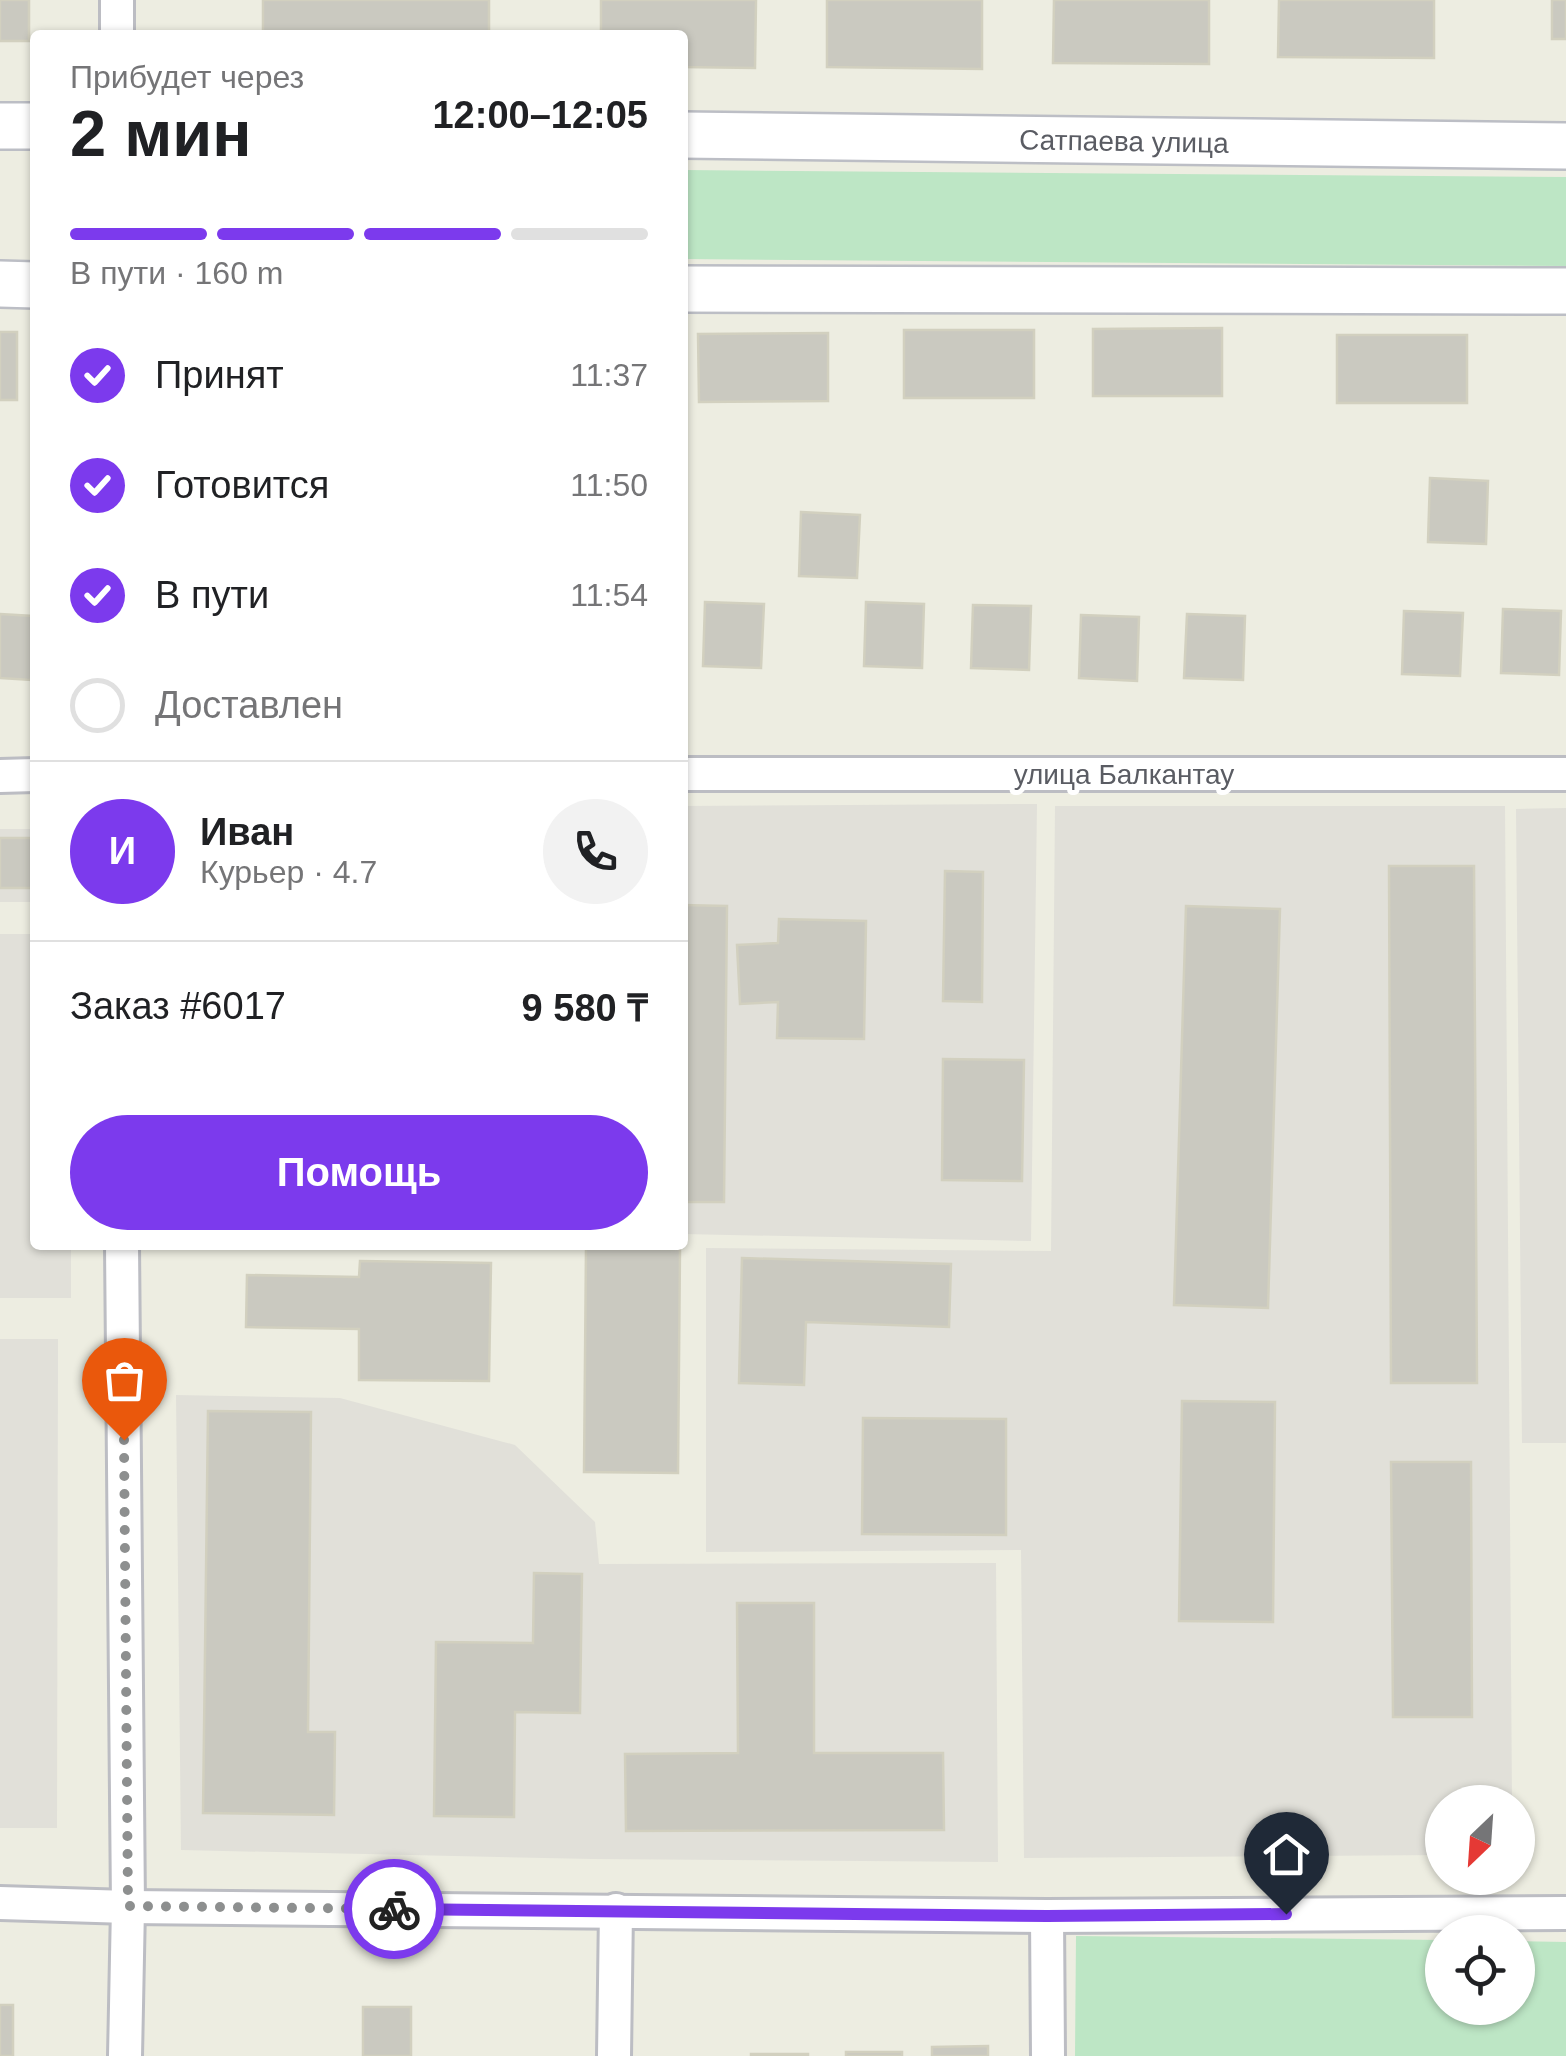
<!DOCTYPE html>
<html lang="ru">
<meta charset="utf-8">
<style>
:root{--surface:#fff;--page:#f2f2f2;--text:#202124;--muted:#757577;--line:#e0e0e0;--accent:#7c3aed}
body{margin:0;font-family:Helvetica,sans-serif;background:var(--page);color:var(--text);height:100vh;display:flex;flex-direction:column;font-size:38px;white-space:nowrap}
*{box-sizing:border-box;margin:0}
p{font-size:32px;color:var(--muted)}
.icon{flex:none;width:55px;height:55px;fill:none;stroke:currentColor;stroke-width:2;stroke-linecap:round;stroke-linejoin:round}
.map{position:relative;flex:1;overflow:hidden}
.panel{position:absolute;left:30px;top:30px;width:658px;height:1220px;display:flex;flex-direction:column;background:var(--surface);border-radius:10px;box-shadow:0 2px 8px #0004}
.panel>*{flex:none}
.needle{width:65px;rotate:205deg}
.buttons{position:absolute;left:1425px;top:1785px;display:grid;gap:20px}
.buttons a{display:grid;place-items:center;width:110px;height:110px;border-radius:50%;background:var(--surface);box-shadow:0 2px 8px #0004;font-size:50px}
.pin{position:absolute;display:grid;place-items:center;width:85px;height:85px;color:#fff;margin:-102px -42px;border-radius:50% 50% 50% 0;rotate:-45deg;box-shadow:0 0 10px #0007}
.pin .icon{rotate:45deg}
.courier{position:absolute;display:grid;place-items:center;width:100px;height:100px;margin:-50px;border:8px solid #7c3aed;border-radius:50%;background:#fff;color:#222;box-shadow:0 2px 12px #0007}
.head em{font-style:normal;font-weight:700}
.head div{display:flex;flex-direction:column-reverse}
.head{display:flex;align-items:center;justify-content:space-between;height:170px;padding:0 40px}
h1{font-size:65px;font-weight:700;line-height:75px}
.bar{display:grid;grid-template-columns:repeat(4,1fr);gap:15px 10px;align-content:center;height:120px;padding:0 40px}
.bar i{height:12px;border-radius:8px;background:var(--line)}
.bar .selected{background:var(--accent)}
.bar p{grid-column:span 4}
.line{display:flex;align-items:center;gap:25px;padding:0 40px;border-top:2px solid var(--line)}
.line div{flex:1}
.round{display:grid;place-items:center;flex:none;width:105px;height:105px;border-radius:52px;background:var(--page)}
ol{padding:0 40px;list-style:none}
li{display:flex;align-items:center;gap:30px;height:110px}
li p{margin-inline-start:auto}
li .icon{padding:10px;border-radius:50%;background:var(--accent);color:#fff;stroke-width:4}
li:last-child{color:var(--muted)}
li i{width:55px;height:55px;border:5px solid var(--line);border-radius:50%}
.primary-button{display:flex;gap:20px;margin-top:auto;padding:20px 40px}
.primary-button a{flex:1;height:115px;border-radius:60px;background:var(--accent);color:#fff;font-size:40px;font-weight:700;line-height:115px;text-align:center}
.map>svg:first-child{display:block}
</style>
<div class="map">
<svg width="1566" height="2056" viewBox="0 0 1566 2056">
<rect width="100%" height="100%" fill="#edede1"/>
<g fill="#e1e0d9">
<path d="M1037 804 1031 1241 683 1234 682 806Z"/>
<path d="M1055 806H1505L1512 1802H1442V1855L1024 1858 1021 1550 706 1552V1248L1051 1251Z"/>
<path d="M1566 808V1443H1522L1516 809Z"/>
<rect x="0" y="829" width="35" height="73"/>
<path d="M0 934H35V1245H71V1298H0Z"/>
<path d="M0 1339H58L57 1828H0Z"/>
<path d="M176 1395 340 1398 515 1445 595 1522 599 1564 996 1563 998 1862 593 1859 181 1850Z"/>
</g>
<g fill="#bde6c5">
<path d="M683 170 1566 177V266L683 259Z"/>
<path d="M1076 1936 1442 1940V2008H1518V1941L1566 1942V2056H1075Z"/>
</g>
<g fill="#cac9c0" stroke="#d2d0bf" stroke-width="2.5">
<rect x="0" y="0" width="29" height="41"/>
<rect x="263" y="0" width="226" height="35"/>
<path d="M601 0H756L755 68 682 67V35H601Z"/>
<path d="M827 0H982V69L827 67Z"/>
<path d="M1054 0H1209V64L1053 63Z"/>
<path d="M1279 0H1434V58L1278 57Z"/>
<rect x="1552" y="0" width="14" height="39"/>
<path d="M1222 328V396H1093V329Z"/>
<rect x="904" y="330" width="130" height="68"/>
<rect x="0" y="332" width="17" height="68"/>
<path d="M828 333V401L699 402 698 334Z"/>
<rect x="1337" y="335" width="130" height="68"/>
<path d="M1430 478 1488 481 1486 544 1428 542Z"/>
<path d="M801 512 860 515 857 578 799 576Z"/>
<path d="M705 602 764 604 761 668 703 666Z"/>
<path d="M866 602 924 604 922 668 864 666Z"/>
<path d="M973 605 1031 606 1029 670 971 668Z"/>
<path d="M1503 609 1561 611 1559 675 1501 673Z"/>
<path d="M1404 611 1463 613 1460 676 1402 674Z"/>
<path d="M0 614 33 616 31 680 0 678Z"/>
<path d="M1187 614 1245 616 1243 680 1184 678Z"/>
<path d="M1081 615 1139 617 1137 681 1079 678Z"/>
<rect x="0" y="838" width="35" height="50"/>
<path d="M1389 866H1474L1477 1383H1391Z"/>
<path d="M945 871 983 872 982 1002 943 1001Z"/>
<path d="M682 905 727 906 724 1202H682Z"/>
<path d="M1186 906 1280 909 1268 1308 1174 1305Z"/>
<path d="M779 919 866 921 864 1039 777 1038 778 1002 740 1004 737 945 778 943Z"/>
<path d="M943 1059 1024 1060 1022 1181 942 1180Z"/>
<path d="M586 1248 680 1249 678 1473 584 1472Z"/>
<path d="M742 1258 951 1264 949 1327 806 1322 804 1385 739 1383Z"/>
<path d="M360 1261 491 1263 489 1381 359 1380V1329L246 1327 247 1275 359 1277Z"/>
<path d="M1182 1401 1275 1402 1273 1622 1179 1621Z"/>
<path d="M208 1411 311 1412 308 1732H335L334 1815 203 1813Z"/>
<path d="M863 1418 1006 1419V1535L862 1534Z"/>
<path d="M1391 1462H1471L1472 1717H1393Z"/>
<path d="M534 1573 582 1574 580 1713 515 1712 514 1817 434 1816 436 1642 533 1643Z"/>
<path d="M737 1603H814V1753H943L944 1830 626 1831 625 1754 738 1753Z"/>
<rect x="0" y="2005" width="13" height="51"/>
<rect x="363" y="2007" width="48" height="49"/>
<path d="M988 2046V2056H932V2047Z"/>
<rect x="846" y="2052" width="56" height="4"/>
<rect x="751" y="2054" width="57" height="2"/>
</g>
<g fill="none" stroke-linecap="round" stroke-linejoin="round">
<g stroke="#bcbdc3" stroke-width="38">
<g id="minor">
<path d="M117 35V0"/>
<path d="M682 774H1566"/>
<path d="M0 776 35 775"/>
<path d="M122 1245 128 1907 125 2056"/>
<path d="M0 1903 128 1907 1047 1916 1566 1913"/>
<path d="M1047 1916 1048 2056"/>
<path d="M614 2056 616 1910"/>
</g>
</g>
<g stroke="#bcbec5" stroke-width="50">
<g id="secondary">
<path d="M0 126H35"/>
<path d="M682 135 1566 146"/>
<path d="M0 284 35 285"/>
<path d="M682 289 1566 291"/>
</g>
</g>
<use href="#minor" stroke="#fff" stroke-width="32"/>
<use href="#secondary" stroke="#fff" stroke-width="45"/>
</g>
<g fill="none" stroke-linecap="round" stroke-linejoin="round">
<path stroke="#8d8f8f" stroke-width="10" stroke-dasharray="0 18" d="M124 1440 128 1906 394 1909"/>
<path stroke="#7c3aed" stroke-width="12" d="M394 1909 1047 1916 1286 1914"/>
</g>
<g text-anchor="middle" stroke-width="10" stroke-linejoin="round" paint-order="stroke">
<g font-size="28" fill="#5a5c63" stroke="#fff">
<text transform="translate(1124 141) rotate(1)" y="10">Сатпаева улица</text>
<text x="1124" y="784">улица Балкантау</text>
</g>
</g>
</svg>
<div class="buttons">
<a><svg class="needle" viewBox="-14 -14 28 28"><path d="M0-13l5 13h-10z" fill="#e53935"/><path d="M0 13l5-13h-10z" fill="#757577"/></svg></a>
<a><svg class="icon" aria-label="locate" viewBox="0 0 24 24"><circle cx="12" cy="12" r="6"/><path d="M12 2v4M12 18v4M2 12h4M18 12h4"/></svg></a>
</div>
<div class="pin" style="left:124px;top:1440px;background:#ea580c"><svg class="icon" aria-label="bag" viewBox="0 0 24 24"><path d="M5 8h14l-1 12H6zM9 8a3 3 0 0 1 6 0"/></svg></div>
<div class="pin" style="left:1286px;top:1914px;background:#1f2937"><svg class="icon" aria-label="home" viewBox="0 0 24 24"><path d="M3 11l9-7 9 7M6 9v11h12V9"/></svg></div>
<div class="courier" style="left:394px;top:1909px"><svg class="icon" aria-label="bike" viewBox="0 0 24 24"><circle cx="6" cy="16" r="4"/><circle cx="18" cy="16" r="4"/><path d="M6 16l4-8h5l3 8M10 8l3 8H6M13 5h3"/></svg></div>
<section class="panel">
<div class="head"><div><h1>2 мин</h1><p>Прибудет через</p></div><em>12:00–12:05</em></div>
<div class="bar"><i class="selected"></i><i class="selected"></i><i class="selected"></i><i></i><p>В пути · 160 m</p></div>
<ol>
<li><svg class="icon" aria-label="check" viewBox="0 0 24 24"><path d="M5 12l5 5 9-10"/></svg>Принят<p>11:37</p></li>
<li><svg class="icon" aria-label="check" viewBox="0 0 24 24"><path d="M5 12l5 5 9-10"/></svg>Готовится<p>11:50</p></li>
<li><svg class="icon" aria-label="check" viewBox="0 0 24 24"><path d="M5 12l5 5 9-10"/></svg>В пути<p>11:54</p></li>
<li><i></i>Доставлен</li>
</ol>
<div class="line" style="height:180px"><b class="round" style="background:var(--accent);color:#fff">И</b><div><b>Иван</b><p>Курьер · 4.7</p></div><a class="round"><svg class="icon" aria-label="phone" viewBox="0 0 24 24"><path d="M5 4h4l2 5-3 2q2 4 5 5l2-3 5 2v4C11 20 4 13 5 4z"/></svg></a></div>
<div class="line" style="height:130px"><div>Заказ #6017</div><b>9 580 ₸</b></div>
<div class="primary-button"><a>Помощь</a></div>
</section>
</div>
